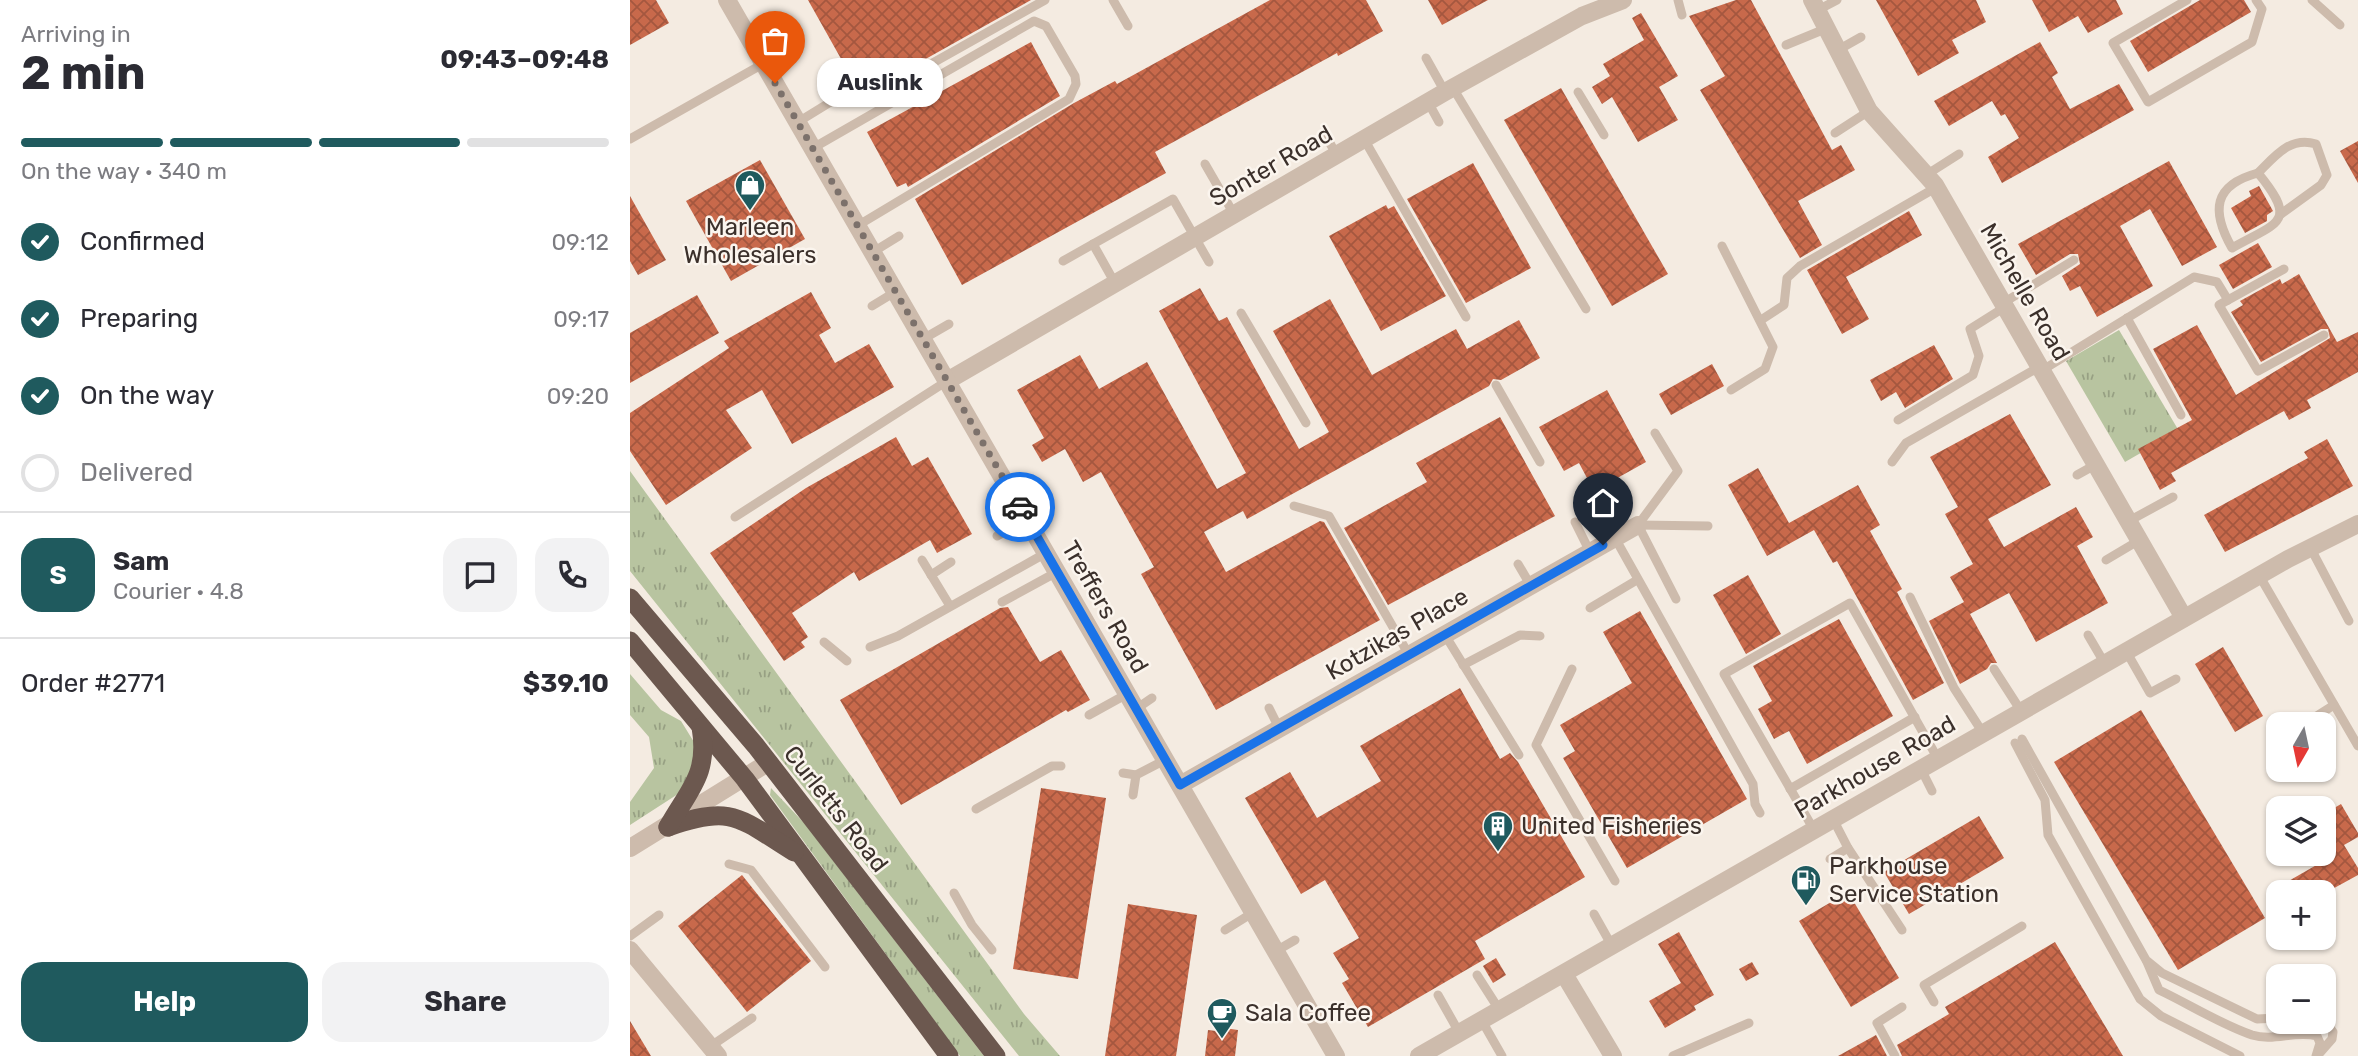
<!DOCTYPE html>
<meta charset="utf-8">
<style>
:root{--surface:#fff;--page:#f2f2f3;--text:#2b2b33;--muted:#7c7c81;--line:#e1e1e2;--accent:#1f5a5e}
body{margin:0;font-family:Rubik,sans-serif;background:var(--page);color:var(--text);height:100vh;display:flex;flex-direction:column;font-size:26px;white-space:nowrap}
*{box-sizing:border-box;margin:0}
p{font-size:23px;color:var(--muted)}
.icon{flex:none;width:38px;height:38px;fill:none;stroke:currentColor;stroke-width:2;stroke-linecap:round;stroke-linejoin:round}
.map{position:relative;flex:1;overflow:hidden}
.panel{display:flex;flex-direction:column;background:var(--surface);width:630px}
.panel>*{flex:none}
.needle{width:46px;rotate:189deg}
.controls{position:absolute;left:1636px;top:712px;display:grid;gap:14px}
.controls a{display:grid;place-items:center;width:70px;height:70px;border-radius:14px;background:var(--surface);box-shadow:0 2px 5px #0004;font-size:35px}
.pin{position:absolute;display:grid;place-items:center;width:60px;height:60px;color:#fff;margin:-72px -30px;border-radius:50% 50% 50% 0;rotate:-45deg;box-shadow:0 0 7px #0007}
.pin .icon{rotate:45deg}
.courier{position:absolute;display:grid;place-items:center;width:70px;height:70px;margin:-35px;border:5px solid #1a73e8;border-radius:50%;background:#fff;color:#222;box-shadow:0 2px 9px #0007}
.bubble{position:absolute;height:49px;border-radius:21px;background:var(--surface);box-shadow:0 2px 5px #0004;font-size:23px;font-weight:700;line-height:49px;text-align:center}
.head em{font-style:normal;font-weight:700}
.head div{display:flex;flex-direction:column-reverse}
.head{display:flex;align-items:center;justify-content:space-between;height:119px;padding:0 21px}
h1{font-size:46px;font-weight:700;line-height:52px}
.bar{display:grid;grid-template-columns:repeat(4,1fr);gap:10px 7px;align-content:center;height:84px;padding:0 21px}
.bar i{height:9px;border-radius:5px;background:var(--line)}
.bar .on{background:var(--accent)}
.bar p{grid-column:span 4}
.line{display:flex;align-items:center;gap:18px;padding:0 21px;border-top:2px solid var(--line)}
.line div{flex:1}
.round{display:grid;place-items:center;flex:none;width:74px;height:74px;border-radius:21px;background:var(--page)}
ol{padding:0 21px;list-style:none}
li{display:flex;align-items:center;gap:21px;height:77px}
li p{margin-inline-start:auto}
li .icon{padding:7px;border-radius:50%;background:var(--accent);color:#fff;stroke-width:4}
li:last-child{color:var(--muted)}
li i{width:38px;height:38px;border:4px solid var(--line);border-radius:50%}
.primary-button{display:flex;gap:14px;margin-top:auto;padding:14px 21px}
.primary-button a{flex:1;height:80px;border-radius:21px;background:var(--accent);color:#fff;font-size:28px;font-weight:700;line-height:80px;text-align:center}
.primary-button a+a{background:var(--page);color:var(--text)}
main{display:flex;flex:1;min-height:0}
.map>svg:first-child{display:block}
</style>
<main>
<section class="panel">
<div class="head"><div><h1>2 min</h1><p>Arriving in</p></div><em>09:43–09:48</em></div>
<div class="bar"><i class="on"></i><i class="on"></i><i class="on"></i><i></i><p>On the way · 340 m</p></div>
<ol>
<li><svg class="icon" aria-label="check" viewBox="0 0 24 24"><path d="M5 12l5 5 9-10"/></svg>Confirmed<p>09:12</p></li>
<li><svg class="icon" aria-label="check" viewBox="0 0 24 24"><path d="M5 12l5 5 9-10"/></svg>Preparing<p>09:17</p></li>
<li><svg class="icon" aria-label="check" viewBox="0 0 24 24"><path d="M5 12l5 5 9-10"/></svg>On the way<p>09:20</p></li>
<li><i></i>Delivered</li>
</ol>
<div class="line" style="height:126px"><b class="round" style="background:var(--accent);color:#fff">S</b><div><b>Sam</b><p>Courier · 4.8</p></div><a class="round"><svg class="icon" aria-label="chat" viewBox="0 0 24 24"><path d="M4 5h16v11H9l-5 4z"/></svg></a><a class="round"><svg class="icon" aria-label="phone" viewBox="0 0 24 24"><path d="M5 4h4l2 5-3 2q2 4 5 5l2-3 5 2v4C11 20 4 13 5 4z"/></svg></a></div>
<div class="line" style="height:91px"><div>Order #2771</div><b>$39.10</b></div>
<div class="primary-button"><a>Help</a><a>Share</a></div>
</section>
<div class="map">
<svg width="1728" height="1056" viewBox="0 0 1728 1056">
<defs>
<pattern id="grass-tufts" width="24" height="20" patternUnits="userSpaceOnUse" patternTransform="scale(1.75)"><rect width="24" height="20" fill="#b8c4a0"/><path d="M3 7l-1-3M5 7V3M7 7l1-3M15 17l-1-3M17 17v-4M19 17l1-3" fill="none" stroke="#97a083"/></pattern>
<pattern id="building-cross-hatch" width="8" height="8" patternUnits="userSpaceOnUse" patternTransform="scale(1.75)"><rect width="8" height="8" fill="#c8694b"/><path d="M0 0l8 8M0 8l8-8" fill="none" stroke="#a4573f"/></pattern>
</defs>
<rect width="100%" height="100%" fill="#f4ebe1"/>
<g fill="url(#grass-tufts)">
<path d="M1489 330 1549 431 1495 462 1436 361Z"/>
<path d="M0 471 394 1014 430 1056H389L0 571Z"/>
<path d="M0 674 31 710 51 721 67 747 68 757 48 794 0 825V802L24 768 19 737 0 715Z"/>
<path d="M141 788 175 824 354 1056H330L140 795Z"/>
</g>
<g fill="url(#building-cross-hatch)">
<path d="M0 0H26L39 23 0 45Z"/>
<path d="M178 0H401L251 84 239 62 219 73Z"/>
<path d="M640 0H736L753 31 708 56 707 53 525 152 536 173 332 285 285 199 444 103 485 81 487 84Z"/>
<path d="M798 0H858L812 25Z"/>
<path d="M1106 0H1121L1202 150 1211 145 1225 170 1168 201 1192 245 1170 258 1070 90 1095 76 1059 16Z"/>
<path d="M1246 0H1346L1356 22 1322 40 1329 53 1288 76Z"/>
<path d="M1402 0H1486L1493 14 1458 33 1448 16 1419 32Z"/>
<path d="M1570 0H1614L1621 12 1518 72 1500 41Z"/>
<path d="M1011 13 1048 76 1029 87 1048 120 1008 142 982 97 972 104 962 87 980 76 973 64 1014 40 1002 18Z"/>
<path d="M401 42 430 96 278 187 276 183 267 187 237 132Z"/>
<path d="M1410 42 1428 73 1422 77 1440 109 1489 84 1504 110 1372 183 1358 157 1389 138 1375 114 1371 116 1362 101 1319 126 1304 101Z"/>
<path d="M931 88 1038 274 982 306 874 120Z"/>
<path d="M1728 141V183L1710 151Z"/>
<path d="M130 160 175 239 101 281 56 201Z"/>
<path d="M1539 161 1587 247 1552 266 1520 209 1490 226 1523 286 1467 317 1450 286 1440 291 1432 276 1450 264 1448 254H1440L1406 275 1388 244Z"/>
<path d="M843 163 901 268 836 303 777 199Z"/>
<path d="M1629 186 1643 211 1637 215V221L1615 233 1601 208 1621 196 1619 191Z"/>
<path d="M0 196 36 260 8 275 0 261Z"/>
<path d="M756 205 758 209 764 206 816 296 751 331 699 236Z"/>
<path d="M1279 211 1292 235 1216 277 1239 319 1212 334 1177 270Z"/>
<path d="M1628 243 1642 267 1603 289 1589 265Z"/>
<path d="M1669 274 1707 342 1728 332V372L1677 400 1681 408 1659 420 1654 411 1541 473 1546 481 1530 490 1508 449 1562 420 1523 349 1567 325 1606 395 1700 338 1698 329H1691L1631 362 1601 312 1613 305 1610 301 1650 279 1652 284Z"/>
<path d="M570 288 589 321 597 317 669 449 699 432 643 331 700 299 742 375 826 329 837 349 889 320 910 358 871 380 863 379 859 386 617 519 613 511 574 532 596 572 690 521 694 522 750 620 586 710 511 574 524 567 471 472 453 482 435 449 412 462 402 445 414 438 387 390 450 355 469 389 517 362 587 489 616 473 529 311Z"/>
<path d="M181 292 201 328 189 335 205 363 239 344 264 387 162 444 132 390 96 410 122 448 36 505 0 451V413L99 348 94 341Z"/>
<path d="M67 295 89 333 0 383V333Z"/>
<path d="M1304 345 1323 379 1275 408 1266 392 1251 401 1240 380Z"/>
<path d="M1082 364 1094 386 1041 415 1029 394Z"/>
<path d="M977 390 1016 462 964 491 949 463 934 471 909 427Z"/>
<path d="M1380 414 1421 485 1358 519 1374 547 1446 507 1463 537 1447 546 1478 603 1406 642 1379 593 1340 614 1367 663H1361L1357 669 1330 684 1299 621 1334 602 1320 577 1343 564 1315 514 1328 507 1300 457Z"/>
<path d="M870 417 925 516 758 605 714 528 797 482 786 463Z"/>
<path d="M266 437 282 466 298 457 342 534 307 553 300 540 229 581 224 572 162 613 178 637 171 642 175 647 154 661 80 553 176 488Z"/>
<path d="M1697 439 1723 486 1595 552 1574 515 1678 458 1674 452Z"/>
<path d="M1128 468 1159 523 1228 485 1250 525 1240 531 1272 589 1267 592 1314 683 1283 700 1207 561 1203 563 1184 530 1137 556 1098 485Z"/>
<path d="M1118 575 1151 634 1116 654 1083 595Z"/>
<path d="M378 607 410 662 431 650 460 700 438 712 436 710 271 805 210 700 370 608Z"/>
<path d="M1010 611 1117 799 997 868 933 758 945 751 930 725 1002 683 973 632Z"/>
<path d="M1209 619 1263 716 1177 764 1159 731 1144 739 1128 709 1142 701 1123 666Z"/>
<path d="M1593 647 1633 716 1605 732 1565 664Z"/>
<path d="M830 688 870 759 880 753 888 762 955 877 845 941 855 959 738 1027 712 983 719 979 703 953 729 938 695 880 671 894 615 798 660 772 687 818 751 781 730 746Z"/>
<path d="M1511 710 1635 918 1548 970 1424 762Z"/>
<path d="M411 788 476 798 448 979 383 969Z"/>
<path d="M1711 804 1728 833V837L1714 845 1728 868V875L1697 892H1661L1655 883 1704 855 1694 837V814Z"/>
<path d="M1349 816 1374 858 1279 914 1254 872Z"/>
<path d="M112 875 181 961 117 1012 48 926Z"/>
<path d="M1218 892 1269 978 1221 1007 1169 921Z"/>
<path d="M498 904 567 915 546 1056H475Z"/>
<path d="M1049 932 1084 995 1064 1006 1066 1010 1035 1028 1019 1001 1051 983 1028 944Z"/>
<path d="M1425 942 1493 1056H1272L1267 1045 1319 1014 1315 1007Z"/>
<path d="M866 958 876 975 863 983 853 966Z"/>
<path d="M1122 962 1129 974 1116 981 1109 969Z"/>
<path d="M0 1021 21 1056H0Z"/>
<path d="M587 1027 608 1030 605 1056H575L578 1030 586 1031Z"/>
<path d="M1246 1035 1257 1056H1208Z"/>
</g>
<g fill="none" stroke-linecap="round" stroke-linejoin="round">
<g stroke="#cdbbac" stroke-width="9">
<path d="M483 0 498 26"/>
<path d="M1048 0 1052 15"/>
<path d="M1557 0 1483 43 1518 102 1622 42 1632 9 1626 0"/>
<path d="M1682 0 1710 25"/>
<path d="M1186 11 1207 0"/>
<path d="M1156 45 1195 29"/>
<path d="M1208 50 1231 37"/>
<path d="M796 58 815 92"/>
<path d="M823 88 956 309"/>
<path d="M948 92 974 135"/>
<path d="M798 102 809 122"/>
<path d="M168 122 212 95 227 99 242 97 415 0"/>
<path d="M1205 133 1239 111"/>
<path d="M695 134 707 156"/>
<path d="M0 139 133 64"/>
<path d="M734 139 836 317"/>
<path d="M183 148 404 21 416 26 445 76 446 84 439 99 227 226"/>
<path d="M575 164 605 216"/>
<path d="M1628 173C1669 223 1648 222 1602 248 1581 211 1583 185 1628 173Z"/>
<path d="M1628 173C1645 156 1660 136 1686 144L1697 175 1691 185 1651 214"/>
<path d="M1296 175 1329 154"/>
<path d="M463 244 486 285"/>
<path d="M1092 246 1143 347 1135 369 1101 390"/>
<path d="M243 252 269 236"/>
<path d="M433 261 543 199 579 262"/>
<path d="M1598 300 1589 305 1628 371 1694 335"/>
<path d="M1373 303 1444 260"/>
<path d="M242 306 265 292"/>
<path d="M611 313 676 423"/>
<path d="M1497 318 1551 415"/>
<path d="M1131 320 1154 305 1157 278 1170 266 1307 187"/>
<path d="M293 339 319 324"/>
<path d="M1411 371 1564 277 1587 282 1598 300 1654 269"/>
<path d="M866 385 910 462"/>
<path d="M1268 420 1343 375 1349 356 1340 329 1375 307"/>
<path d="M1262 462 1276 443 1409 367"/>
<path d="M1447 475 1465 465"/>
<path d="M664 506 699 516 779 655"/>
<path d="M105 517 317 381"/>
<path d="M945 522 960 552"/>
<path d="M1497 522 1543 497"/>
<path d="M1008 525 1048 471 1025 433"/>
<path d="M1008 525 1046 599"/>
<path d="M1008 525 1078 526"/>
<path d="M367 536 397 520"/>
<path d="M985 538 1123 784 1125 804 1130 813"/>
<path d="M1680 547 1719 621"/>
<path d="M292 560 320 606"/>
<path d="M1476 560 1508 541"/>
<path d="M888 564 901 586"/>
<path d="M301 575 321 562"/>
<path d="M1629 575 1728 746"/>
<path d="M1280 597 1324 688 1353 733"/>
<path d="M372 602 427 572"/>
<path d="M960 608 1007 580"/>
<path d="M815 635 889 755"/>
<path d="M1458 635 1475 664"/>
<path d="M194 642 217 661"/>
<path d="M240 647 268 636 416 553"/>
<path d="M1496 651 1520 693 1546 679"/>
<path d="M833 665 890 635 910 636"/>
<path d="M942 669 906 745 985 881"/>
<path d="M1364 669 1391 711"/>
<path d="M639 708 650 730"/>
<path d="M506 709 522 698"/>
<path d="M459 715 497 694"/>
<path d="M1674 724 1704 705"/>
<path d="M1392 739 1516 960 1532 973 1627 1019 1648 1018"/>
<path d="M1385 743 1415 800 1418 835 1510 999 1531 1016 1610 1056"/>
<path d="M1291 769 1302 791"/>
<path d="M493 773 506 775"/>
<path d="M1160 789 1285 717"/>
<path d="M503 795 506 775 535 760"/>
<path d="M346 809 422 766H431"/>
<path d="M1203 819 1218 848 1272 930"/>
<path d="M1184 830 1094 674 1220 603 1308 759"/>
<path d="M1200 859 1218 848"/>
<path d="M99 864 121 870 195 967"/>
<path d="M324 893 342 925 362 950"/>
<path d="M964 914 982 946"/>
<path d="M595 930 624 912"/>
<path d="M0 936 29 915"/>
<path d="M646 951 665 940"/>
<path d="M1517 962 1529 990C1559 1004 1590 1024 1622 1035 1644 1042 1665 1030 1687 1036L1690 1043 1686 1056"/>
<path d="M847 975 870 1011"/>
<path d="M808 995 830 1034"/>
<path d="M1304 1002 1294 985 1392 926"/>
<path d="M852 1021 872 1056"/>
<path d="M81 1046 122 1018"/>
<path d="M1688 1055 1702 1039 1703 1032 1694 1020"/>
<path d="M1043 1056 1119 1023"/>
<path d="M1265 1056 1247 1023 1272 1007"/>
</g>
<g stroke="#cdbbac" stroke-width="18">
<path d="M1182 0 1239 111 1305 185 1554 618"/>
<path d="M317 381 815 92 952 16 993 0"/>
<path d="M550 785 1008 525"/>
<path d="M0 950 88 1056"/>
<path d="M934 974 983 1056"/>
</g>
<g stroke="#cdbbac" stroke-width="18">
<path d="M97 0 706 1056"/>
<path d="M0 848 139 762"/>
<path d="M789 1056 1658 559 1728 524"/>
</g>
<g stroke="#6c584f" stroke-width="19">
<path d="M0 598 126 746 366 1056"/>
<path d="M0 641 115 779 319 1056"/>
<path d="M38 827C103 804 109 818 164 852"/>
<path d="M38 827C60 788 79 774 71 727"/>
</g>
</g>
<g fill="none" stroke-linecap="round" stroke-linejoin="round">
<path stroke="#7c716b" stroke-width="7" stroke-dasharray="0 12.6" d="M145 83 390 507"/>
<path stroke="#1a73e8" stroke-width="9" d="M390 507 550 785 973 545"/>
</g>
<defs>
<g id="shop-pin" transform="scale(1.575)"><path d="M0 17L-7.5 6A9.5 9.5 0 1 1 7.5 6Z" fill="#1f5a5e" stroke="#fbf5ee"/><path d="M-5-2.5h2.3a2.7 3.5 0 0 1 5.4 0H5L5.5 6h-11ZM-1.5-2.5h3a1.5 2.3 0 0 0-3 0Z" fill="#fff"/></g>
<g id="building-pin" transform="scale(1.575)"><path d="M0 17L-7.5 6A9.5 9.5 0 1 1 7.5 6Z" fill="#1f5a5e" stroke="#fbf5ee"/><path d="M-4-6H4V6H1V3H-1V6H-4ZM-2.5-4.3h1.7v1.8h-1.7ZM.8-4.3h1.7v1.8H.8ZM-2.5-1h1.7V.8h-1.7ZM.8-1h1.7V.8H.8Z" fill="#fff"/></g>
<g id="fuel-pin" transform="scale(1.575)"><path d="M0 17L-7.5 6A9.5 9.5 0 1 1 7.5 6Z" fill="#1f5a5e" stroke="#fbf5ee"/><path d="M-5.5-6h7V0h2V4h1.3V-2.5L3-4.5l.8-.8L6-3V5H2.5V1h-1V6h-7ZM-4.2-4.7v3.2H.2V-4.7Z" fill="#fff"/></g>
<g id="cafe-pin" transform="scale(1.575)"><path d="M0 17L-7.5 6A9.5 9.5 0 1 1 7.5 6Z" fill="#1f5a5e" stroke="#fbf5ee"/><path d="M-5.5-4.5H6V0H3Q3 3.5 0 3.5H-2.5Q-5.5 3.5-5.5 0ZM3-3.2v2h1.7v-2ZM-6 4.5H4V6H-6Z" fill="#fff"/></g>
</defs>
<g fill-rule="evenodd">
<use href="#shop-pin" x="120" y="185"/>
<use href="#building-pin" x="868" y="826"/>
<use href="#fuel-pin" x="1176" y="880"/>
<use href="#cafe-pin" x="592" y="1013"/>
</g>
<g text-anchor="middle" stroke-width="5" stroke-linejoin="round" paint-order="stroke">
<g font-size="24" fill="#3b302b" stroke="#fbf5ee">
<text transform="translate(641 166) rotate(-30)" y="8">Sonter Road</text>
<text transform="translate(1395 292) rotate(60)" y="8">Michelle Road</text>
<text transform="translate(475 607) rotate(60)" y="8">Treffers Road</text>
<text transform="translate(767 634) rotate(-30)" y="8">Kotzikas Place</text>
<text transform="translate(1245 767) rotate(-30)" y="8">Parkhouse Road</text>
<text transform="translate(206 809) rotate(52)" y="8">Curletts Road</text>
</g>
<g font-size="24" fill="#3b302b" stroke="#fbf5ee" text-anchor="start">
<text x="120" y="235" text-anchor="middle">Marleen<tspan x="120" dy="28">Wholesalers</tspan></text>
<text x="891" y="834">United Fisheries</text>
<text x="1199" y="874">Parkhouse<tspan x="1199" dy="28">Service Station</tspan></text>
<text x="615" y="1021">Sala Coffee</text>
</g>
</g>
</svg>
<div class="controls">
<a><svg class="needle" viewBox="-14 -14 28 28"><path d="M0-13l5 13h-10z" fill="#e53935"/><path d="M0 13l5-13h-10z" fill="#7c7c81"/></svg></a>
<a><svg class="icon" aria-label="layers" viewBox="0 0 24 24"><path d="M12 4l9 5-9 5-9-5zM3 14l9 5 9-5"/></svg></a>
<a>+</a>
<a>−</a>
</div>
<div class="pin" style="left:145px;top:83px;background:#ea580c"><svg class="icon" aria-label="bag" viewBox="0 0 24 24"><path d="M5 8h14l-1 12H6zM9 8a3 3 0 0 1 6 0"/></svg></div>
<div class="pin" style="left:973px;top:545px;background:#1f2937"><svg class="icon" aria-label="home" viewBox="0 0 24 24"><path d="M3 11l9-7 9 7M6 9v11h12V9"/></svg></div>
<div class="courier" style="left:390px;top:507px"><svg class="icon" aria-label="car" viewBox="0 0 24 24"><path d="M5 17H2v-5l4-1 3-4h7l3 4 3 1v5h-3M9 17h6M6 11h13"/><circle cx="7" cy="17" r="2"/><circle cx="17" cy="17" r="2"/></svg></div>
<div class="bubble" style="left:187px;top:58px;width:126px">Auslink</div>
</div>
</main>
